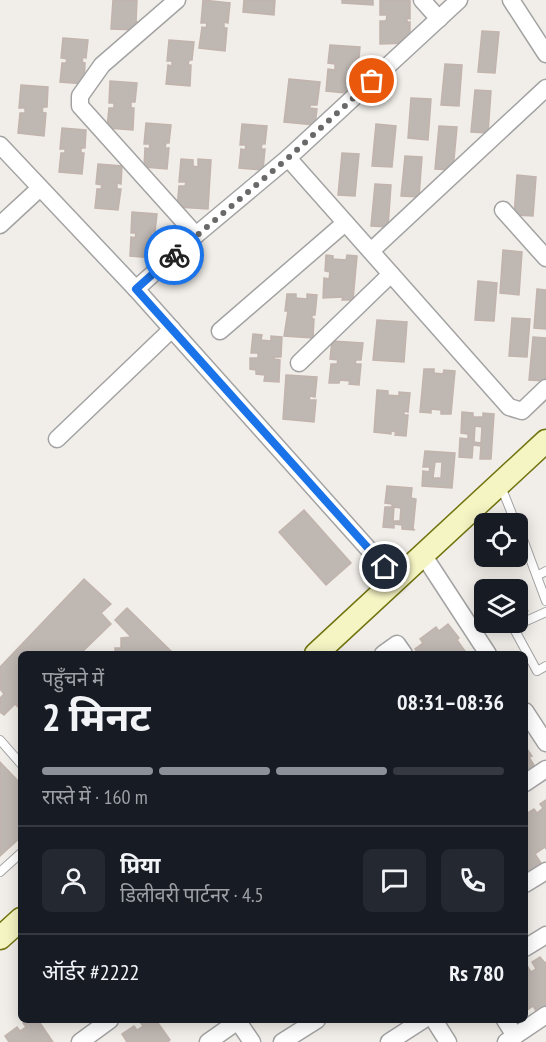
<!DOCTYPE html>
<html lang="hi">
<meta charset="utf-8">
<style>
:root{--surface:#171b24;--page:#242831;--text:#f1f3f6;--muted:#9ea1a6;--line:#363941;--accent:#8c9099}
body{margin:0;font-family:"PT Sans Narrow","Noto Sans Devanagari",sans-serif;background:var(--page);color:var(--text);height:100vh;display:flex;flex-direction:column;font-size:22px;white-space:nowrap}
*{box-sizing:border-box;margin:0}
p{font-size:20px;color:var(--muted)}
.icon{flex:none;width:33px;height:33px;fill:none;stroke:currentColor;stroke-width:2;stroke-linecap:round;stroke-linejoin:round}
.map{position:relative;flex:1;overflow:hidden}
.panel{position:absolute;left:18px;top:651px;width:510px;height:372px;display:flex;flex-direction:column;background:var(--surface);border-radius:9px;box-shadow:0 3px 15px #0003}
.panel>*{flex:none}
.controls{position:absolute;left:474px;top:513px;display:grid;gap:12px}
.controls a{display:grid;place-items:center;width:54px;height:54px;border-radius:9px;background:var(--surface);box-shadow:0 3px 15px #0003;font-size:30px}
.pin{position:absolute;display:grid;place-items:center;width:51px;height:51px;color:#fff;margin:-26px;border:3px solid #fff;border-radius:50%;box-shadow:0 2px 6px #0007}
.courier{position:absolute;display:grid;place-items:center;width:60px;height:60px;margin:-30px;border:4px solid #1a73e8;border-radius:50%;background:#fff;color:#222;box-shadow:0 2px 8px #0007}
.headline em{font-style:normal;font-weight:700}
.headline div{display:flex;flex-direction:column-reverse}
.headline{display:flex;align-items:center;justify-content:space-between;height:102px;padding:0 24px}
h1{font-size:39px;font-weight:700;line-height:45px}
.bar{display:grid;grid-template-columns:repeat(4,1fr);gap:9px 6px;align-content:center;height:72px;padding:0 24px}
.bar i{height:8px;border-radius:4px;background:var(--line)}
.bar .active{background:var(--accent)}
.bar p{grid-column:span 4}
.line{display:flex;align-items:center;gap:15px;padding:0 24px;border-top:2px solid var(--line)}
.line div{flex:1}
.round{display:grid;place-items:center;flex:none;width:63px;height:63px;border-radius:9px;background:var(--page)}
.map>svg:first-child{display:block}
</style>
<div class="map">
<svg width="546" height="1042" viewBox="0 0 546 1042">
<rect width="100%" height="100%" fill="#f1eee9"/>
<g fill="#bfb7b2" stroke="#c2b4ad" stroke-width="1.5" fill-rule="evenodd">
<path d="M113 0H137L136 22H142V30L111 29Z"/>
<path d="M203 0 230 3 228 23 224 22V28H227L225 51 199 48 202 27 206 28 207 23H201Z"/>
<path d="M244 0H275L274 15 243 12Z"/>
<path d="M342 0H373V5L342 3Z"/>
<path d="M380 0H410V19L407 18V22H410V43L380 44V21H386L387 15H380Z"/>
<path d="M482 31 499 32 495 73 478 72Z"/>
<path d="M63 38 88 40 86 58 83 57 82 62 85 63 84 84 60 82 62 63H66L67 59 61 58Z"/>
<path d="M169 40 194 42 192 60H189L188 65H191L190 86 166 84 168 65 172 66V61H167Z"/>
<path d="M330 45 360 47 358 68H352V71H358L355 94 326 91 328 69 335 70V64L328 63Z"/>
<path d="M445 64 462 65 459 106 441 105Z"/>
<path d="M289 79 320 82 317 105H310V108L317 109 315 125 284 122Z"/>
<path d="M110 81 137 83 135 102H131V108H134L133 130 107 128 109 108H114V103H109Z"/>
<path d="M21 85 48 87 47 107H43L42 112 46 113 44 136 18 133 20 113H25V108H19Z"/>
<path d="M475 90 491 91 488 133 471 132Z"/>
<path d="M411 98 431 99 428 140 408 138Z"/>
<path d="M146 123 171 125 169 143H166L165 148H169L167 169 144 167 145 148 149 149 150 144H144Z"/>
<path d="M242 124 267 126 265 144H262L261 149H265L263 170 239 168 241 149 245 150 246 145H240Z"/>
<path d="M376 124 396 126 392 167 372 166Z"/>
<path d="M439 126 457 127 453 170 435 169Z"/>
<path d="M62 128 86 130 85 148H81V153H84L82 174 59 172 61 153H65V149H60Z"/>
<path d="M342 153 359 154 355 196 338 195Z"/>
<path d="M405 156 422 157 419 197 401 196Z"/>
<path d="M181 159 193 160V166L198 167V159L211 160 208 209 177 207 179 186H185L186 182H179Z"/>
<path d="M98 164 122 166 121 184 117 183V189H121L118 210 95 208 97 189H101L102 185 96 184Z"/>
<path d="M517 175 536 177 533 216 514 215Z"/>
<path d="M375 184 391 185 388 227 371 226Z"/>
<path d="M132 212 157 214 155 232H152L151 237 155 238 153 258 130 256 131 237 135 238 136 233H131Z"/>
<path d="M503 250 522 252 519 295 500 293Z"/>
<path d="M326 255 333 256V259L346 260 347 255 357 256 353 300H342L343 297 323 298 324 278 329 279 330 272 325 271Z"/>
<path d="M478 281 497 283 494 321 475 320Z"/>
<path d="M537 289 546 290V329L534 328Z"/>
<path d="M287 294H296V298L307 299V294L317 295 315 315H312V319H314L313 338 284 336 288 311H285Z"/>
<path d="M512 318 530 319 527 357 509 356Z"/>
<path d="M377 320 407 322 404 362 373 360Z"/>
<path d="M253 334 262 335 261 340 271 341V336L282 337 281 357H274V359L280 360 279 382 264 381 265 375 256 374V370L250 369V358H258V353H251Z"/>
<path d="M533 337 546 338V381L529 380Z"/>
<path d="M332 341 363 343 361 360H356L355 364H361L359 385 349 384 350 381 340 380 339 383H329L331 364H337L338 360 330 359Z"/>
<path d="M424 369H434V373L443 374 444 370 455 371 451 414H441V410L431 409V413L420 412Z"/>
<path d="M286 375 317 377 315 397 310 396 309 400H316L314 422 283 419Z"/>
<path d="M377 390 388 391V395L399 396V392L410 393 408 412 404 411V415H408L406 436 395 435 396 432 391 431V434L374 432Z"/>
<path d="M462 412 473 413V417H483V413L494 414 491 459H480L481 446 473 445 472 458 459 457 460 438 468 439V434L461 433ZM475 426 482 427 481 443 474 442Z"/>
<path d="M425 451 455 453 452 488 422 486 423 471 429 472 430 467H423ZM435 462H442L441 478H433Z"/>
<path d="M387 486 412 488 411 498 416 499 413 529 415 530 402 529V525L394 524V528L383 527 385 507H392V504L385 503ZM394 507 401 508 400 521H393Z"/>
<path d="M304 510 351 563 326 585 279 532Z"/>
<path d="M84 579 111 604 101 613 111 624 80 654H21V710L15 704 4 715 0 712V698L4 694 0 689V667Z"/>
<path d="M518 591 528 611 518 617Z"/>
<path d="M127 608 174 654H115V648H121V638L131 637 115 620Z"/>
<path d="M448 624 459 638 457 640 467 654H417L418 653 415 649 423 643 420 639 436 627 439 631Z"/>
<path d="M525 746 532 756 529 757 537 770 525 779Z"/>
<path d="M0 762 21 784V837L0 856Z"/>
<path d="M546 800V849L545 847 535 854 541 863 530 871 534 876 525 882V823L529 820 526 814 534 809 537 813 543 808 540 804Z"/>
<path d="M540 957 545 963 546 962V1013L544 1014 540 1008 536 1011 533 1006 526 1011 525 1009V969L528 967 531 972 536 969 532 962Z"/>
<path d="M28 1020H38L53 1042H9L5 1036 17 1027 20 1031 26 1027 23 1023Z"/>
<path d="M143 1020H156L170 1040 168 1042H127L122 1034 134 1026 137 1030 143 1026 140 1022Z"/>
</g>
<g fill="none" stroke-linecap="round" stroke-linejoin="round">
<g stroke="#a3a3a3" stroke-width="10">
<g id="lane">
<path d="M500 484 516 524"/>
<path d="M518 526 546 601"/>
<path d="M537 576 546 571"/>
<path d="M546 612 513 627 537 671 546 666"/>
<path d="M0 740 21 764"/>
<path d="M0 872 21 853"/>
</g>
</g>
<g stroke="#a3a3a3" stroke-width="19">
<g id="street">
<path d="M177 0 102 65 80 96V106L196 235"/>
<path d="M422 0 439 19"/>
<path d="M511 0 546 54"/>
<path d="M0 145 136 289 196 235 288 158 459 0"/>
<path d="M288 158 509 407 522 411 546 388"/>
<path d="M503 210 546 258"/>
<path d="M0 225 40 188"/>
<path d="M371 251 546 88"/>
<path d="M136 289 397 581"/>
<path d="M220 331 345 223"/>
<path d="M299 363 391 274"/>
<path d="M57 439 172 329"/>
<path d="M424 556 488 654"/>
<path d="M383 654 397 644 404 654"/>
<path d="M525 711 546 743"/>
<path d="M525 783 546 769"/>
<path d="M525 884 546 871"/>
<path d="M525 948 546 935"/>
<path d="M237 1020 252 1042"/>
<path d="M434 1020 448 1042"/>
<path d="M505 1020 515 1036"/>
<path d="M80 1042 110 1020"/>
<path d="M208 1042 238 1021"/>
<path d="M282 1042 317 1020"/>
<path d="M389 1042 423 1020"/>
<path d="M506 1042 546 1015"/>
</g>
</g>
<g stroke="#70730e" stroke-width="25">
<g id="secondary">
<path d="M316 654 546 441"/>
<path d="M0 938 21 919"/>
</g>
</g>
<use href="#lane" stroke="#fff" stroke-width="8"/>
<use href="#street" stroke="#fff" stroke-width="16"/>
<use href="#secondary" stroke="#f5f4c3" stroke-width="22"/>
</g>
<g fill="none" stroke-linecap="round" stroke-linejoin="round">
<path stroke="#6a6968" stroke-width="6" stroke-dasharray="0 10.8" d="M174 255 288 158 372 81"/>
<path stroke="#1a73e8" stroke-width="8" d="M174 255 136 289 385 567"/>
</g>
</svg>
<div class="controls">
<a><svg class="icon" aria-label="locate" viewBox="0 0 24 24"><circle cx="12" cy="12" r="6"/><path d="M12 2v4M12 18v4M2 12h4M18 12h4"/></svg></a>
<a><svg class="icon" aria-label="layers" viewBox="0 0 24 24"><path d="M12 4l9 5-9 5-9-5zM3 14l9 5 9-5"/></svg></a>
</div>
<div class="pin" style="left:372px;top:81px;background:#ea580c"><svg class="icon" aria-label="bag" viewBox="0 0 24 24"><path d="M5 8h14l-1 12H6zM9 8a3 3 0 0 1 6 0"/></svg></div>
<div class="pin" style="left:385px;top:567px;background:#1f2937"><svg class="icon" aria-label="home" viewBox="0 0 24 24"><path d="M3 11l9-7 9 7M6 9v11h12V9"/></svg></div>
<div class="courier" style="left:174px;top:255px"><svg class="icon" aria-label="bike" viewBox="0 0 24 24"><circle cx="6" cy="16" r="4"/><circle cx="18" cy="16" r="4"/><path d="M6 16l4-8h5l3 8M10 8l3 8H6M13 5h3"/></svg></div>
<section class="panel">
<div class="headline"><div><h1>2 मिनट</h1><p>पहुँचने में</p></div><em>08:31–08:36</em></div>
<div class="bar"><i class="active"></i><i class="active"></i><i class="active"></i><i></i><p>रास्ते में · 160 m</p></div>
<div class="line" style="height:108px"><a class="round"><svg class="icon" aria-label="person" viewBox="0 0 24 24"><circle cx="12" cy="8" r="4"/><path d="M4 21q1-7 8-7t8 7"/></svg></a><div><b>प्रिया</b><p>डिलीवरी पार्टनर · 4.5</p></div><a class="round"><svg class="icon" aria-label="chat" viewBox="0 0 24 24"><path d="M4 5h16v11H9l-5 4z"/></svg></a><a class="round"><svg class="icon" aria-label="phone" viewBox="0 0 24 24"><path d="M5 4h4l2 5-3 2q2 4 5 5l2-3 5 2v4C11 20 4 13 5 4z"/></svg></a></div>
<div class="line" style="height:78px"><div>ऑर्डर #2222</div><b>Rs 780</b></div>
</section>
</div>
